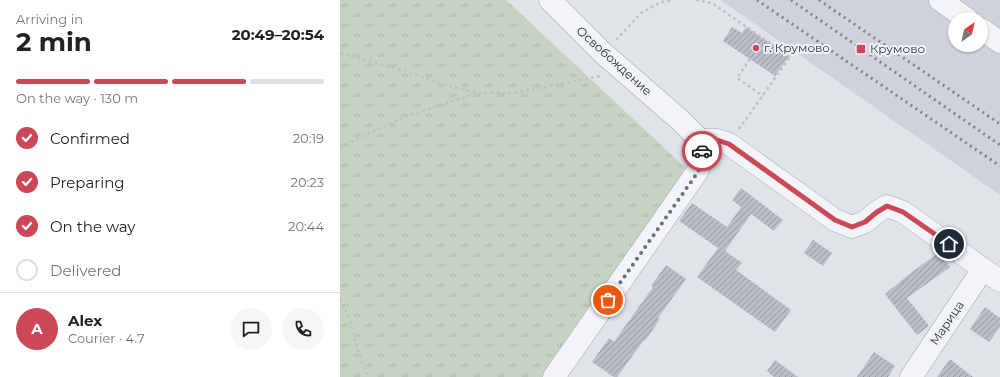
<!DOCTYPE html>
<meta charset="utf-8">
<style>
:root{--surface:#fff;--page:#f6f6f6;--text:#222;--muted:#767676;--line:#e0e0e0;--accent:#cc4758}
body{margin:0;font-family:Montserrat,sans-serif;background:var(--page);color:var(--text);height:100vh;display:flex;flex-direction:column;font-size:15px;white-space:nowrap}
*{box-sizing:border-box;margin:0}
p{font-size:13px;color:var(--muted)}
.icon{flex:none;width:22px;height:22px;fill:none;stroke:currentColor;stroke-width:2;stroke-linecap:round;stroke-linejoin:round}
.map{position:relative;flex:1;overflow:hidden}
.drawer{display:flex;flex-direction:column;background:var(--surface);width:340px}
.drawer>*{flex:none}
.needle{width:26px;rotate:34deg}
.tools{position:absolute;left:608px;top:12px;display:grid;gap:8px}
.tools a{display:grid;place-items:center;width:40px;height:40px;border-radius:50%;background:var(--surface);box-shadow:0 1px 3px #0004;font-size:20px}
.pin{position:absolute;display:grid;place-items:center;width:34px;height:34px;color:#fff;margin:-17px;border:2px solid #fff;border-radius:50%;box-shadow:0 1px 4px #0007}
.courier{position:absolute;display:grid;place-items:center;width:40px;height:40px;margin:-20px;border:3px solid #cc4758;border-radius:50%;background:#fff;color:#222;box-shadow:0 1px 5px #0007}
.summary em{font-style:normal;font-weight:700}
.summary div{display:flex;flex-direction:column-reverse}
.summary{display:flex;align-items:center;justify-content:space-between;height:68px;padding:0 16px}
h1{font-size:26px;font-weight:700;line-height:30px}
.bar{display:grid;grid-template-columns:repeat(4,1fr);gap:6px 4px;align-content:center;height:48px;padding:0 16px}
.bar i{height:5px;border-radius:3px;background:var(--line)}
.bar .selected{background:var(--accent)}
.bar p{grid-column:span 4}
.line{display:flex;align-items:center;gap:10px;padding:0 16px;border-top:1px solid var(--line)}
.line div{flex:1}
.round{display:grid;place-items:center;flex:none;width:42px;height:42px;border-radius:21px;background:var(--page)}
ol{padding:0 16px;list-style:none}
li{display:flex;align-items:center;gap:12px;height:44px}
li p{margin-inline-start:auto}
li .icon{padding:4px;border-radius:50%;background:var(--accent);color:#fff;stroke-width:4}
li:last-child{color:var(--muted)}
li i{width:22px;height:22px;border:2px solid var(--line);border-radius:50%}
main{display:flex;flex:1;min-height:0}
.map>svg:first-child{display:block}
</style>
<main>
<section class="drawer">
<div class="summary"><div><h1>2 min</h1><p>Arriving in</p></div><em>20:49–20:54</em></div>
<div class="bar"><i class="selected"></i><i class="selected"></i><i class="selected"></i><i></i><p>On the way · 130 m</p></div>
<ol>
<li><svg class="icon" aria-label="check" viewBox="0 0 24 24"><path d="M5 12l5 5 9-10"/></svg>Confirmed<p>20:19</p></li>
<li><svg class="icon" aria-label="check" viewBox="0 0 24 24"><path d="M5 12l5 5 9-10"/></svg>Preparing<p>20:23</p></li>
<li><svg class="icon" aria-label="check" viewBox="0 0 24 24"><path d="M5 12l5 5 9-10"/></svg>On the way<p>20:44</p></li>
<li><i></i>Delivered</li>
</ol>
<div class="line" style="height:72px"><b class="round" style="background:var(--accent);color:#fff">A</b><div><b>Alex</b><p>Courier · 4.7</p></div><a class="round"><svg class="icon" aria-label="chat" viewBox="0 0 24 24"><path d="M4 5h16v11H9l-5 4z"/></svg></a><a class="round"><svg class="icon" aria-label="phone" viewBox="0 0 24 24"><path d="M5 4h4l2 5-3 2q2 4 5 5l2-3 5 2v4C11 20 4 13 5 4z"/></svg></a></div>
</section>
<div class="map">
<svg width="660" height="377" viewBox="0 0 660 377">
<defs>
<pattern id="park-tufts" width="24" height="20" patternUnits="userSpaceOnUse"><rect width="24" height="20" fill="#c6d3c2"/><path d="M3 7l-1-3M5 7V3M7 7l1-3M15 17l-1-3M17 17v-4M19 17l1-3" fill="none" stroke="#aab6a8"/></pattern>
<pattern id="building-hatch" width="6" height="6" patternUnits="userSpaceOnUse"><rect width="6" height="6" fill="#b8bdc6"/><path d="M-1 1l2-2M0 6l6-6M5 7l2-2" fill="none" stroke="#969aa2"/></pattern>
</defs>
<rect width="100%" height="100%" fill="#e0e4e9"/>
<path fill="#ced3db" fill-rule="evenodd" d="M380 0H660V195L454 51ZM615 19H641V45H615Z"/>
<path fill="url(#park-tufts)" d="M0 0H166L350 172 202 377H0Z"/>
<g fill="url(#building-hatch)">
<path d="M392 27 402 33 406 27 449 56 435 76 383 41Z"/>
<path d="M401 188 443 220 434 231 411 214 385 251 402 263 396 270 451 310 435 332 357 277 378 248 339 221 352 203 387 227 401 207 392 200Z"/>
<path d="M473 240 492 253 483 266 464 253Z"/>
<path d="M598 253 610 267 567 298 589 326 577 335 545 294 572 272Z"/>
<path d="M326 265 346 279 318 318 320 319 305 341 304 340 277 377H274L252 362 269 338 274 342 313 287 311 286Z"/>
<path d="M645 307 660 318V327L649 342 630 329Z"/>
<path d="M534 352 555 366 548 377H517Z"/>
<path d="M610 359 633 377H597Z"/>
<path d="M435 360 458 377H434L427 371Z"/>
</g>
<g fill="none" stroke-linecap="round" stroke-linejoin="round">
<g stroke="#a5abb3" stroke-width="23">
<g id="minor">
<path d="M210 0 263 53 340 120 360 140 363 156 357 172 214 377"/>
<path d="M600 0 627 19"/>
<path d="M641 29 660 42"/>
<path d="M360 140H377L389 144 495 220 512 227 525 222 537 212 547 206 563 212 660 281"/>
<path d="M571 377 643 269"/>
</g>
</g>
<g stroke="#bec1c7" stroke-width="2.5" stroke-dasharray="3 3" stroke-linecap="butt">
<path d="M356 0 372 3 450 57"/>
<path d="M276 40 301 13 321 2 333 0"/>
<path d="M0 53 68 72 109 86 138 93H175L260 76"/>
<path d="M410 59 397 78 423 96"/>
<path d="M399 129 454 51"/>
<path d="M0 147 64 117 137 93"/>
<path d="M0 299 9 317 18 351 28 377"/>
</g>
<use href="#minor" stroke="#f3f4f7" stroke-width="22"/>
<g stroke="#7a8392" stroke-width="3" stroke-dasharray="2 4" stroke-linecap="butt">
<path d="M417 0 660 166"/>
<path d="M451 0 660 145"/>
<path d="M479 0 660 124"/>
</g>
</g>
<g fill="none" stroke-linecap="round" stroke-linejoin="round">
<path stroke="#69707b" stroke-width="4" stroke-dasharray="0 7.2" d="M268 300 358 172 363 156 362 151"/>
<path stroke="#cc4758" stroke-width="5" d="M362 151 360 140H377L389 144 495 220 512 227 525 222 537 212 547 206 563 212 609 244"/>
</g>
<g fill="#cc4758" stroke="#f0f2f6" stroke-width="1.5">
<circle cx="416" cy="48" r="4"/>
<rect x="516" y="44" width="10" height="10" rx="2"/>
</g>
<g text-anchor="middle" stroke-width="4" stroke-linejoin="round" paint-order="stroke">
<g font-size="12" fill="#293140" stroke="#f0f2f6" text-anchor="start">
<text x="424" y="52">г. Крумово</text>
<text x="530" y="53">Крумово</text>
</g>
<g font-size="12" fill="#293140" stroke="#f0f2f6">
<text transform="translate(274 61) rotate(42)" y="4">Освобождение</text>
<text transform="translate(607 323) rotate(-56)" y="4">Марица</text>
</g>
</g>
</svg>
<div class="tools">
<a><svg class="needle" viewBox="-14 -14 28 28"><path d="M0-13l5 13h-10z" fill="#e53935"/><path d="M0 13l5-13h-10z" fill="#767676"/></svg></a>
</div>
<div class="pin" style="left:268px;top:300px;background:#ea580c"><svg class="icon" aria-label="bag" viewBox="0 0 24 24"><path d="M5 8h14l-1 12H6zM9 8a3 3 0 0 1 6 0"/></svg></div>
<div class="pin" style="left:609px;top:244px;background:#1f2937"><svg class="icon" aria-label="home" viewBox="0 0 24 24"><path d="M3 11l9-7 9 7M6 9v11h12V9"/></svg></div>
<div class="courier" style="left:362px;top:151px"><svg class="icon" aria-label="car" viewBox="0 0 24 24"><path d="M5 17H2v-5l4-1 3-4h7l3 4 3 1v5h-3M9 17h6M6 11h13"/><circle cx="7" cy="17" r="2"/><circle cx="17" cy="17" r="2"/></svg></div>
</div>
</main>
